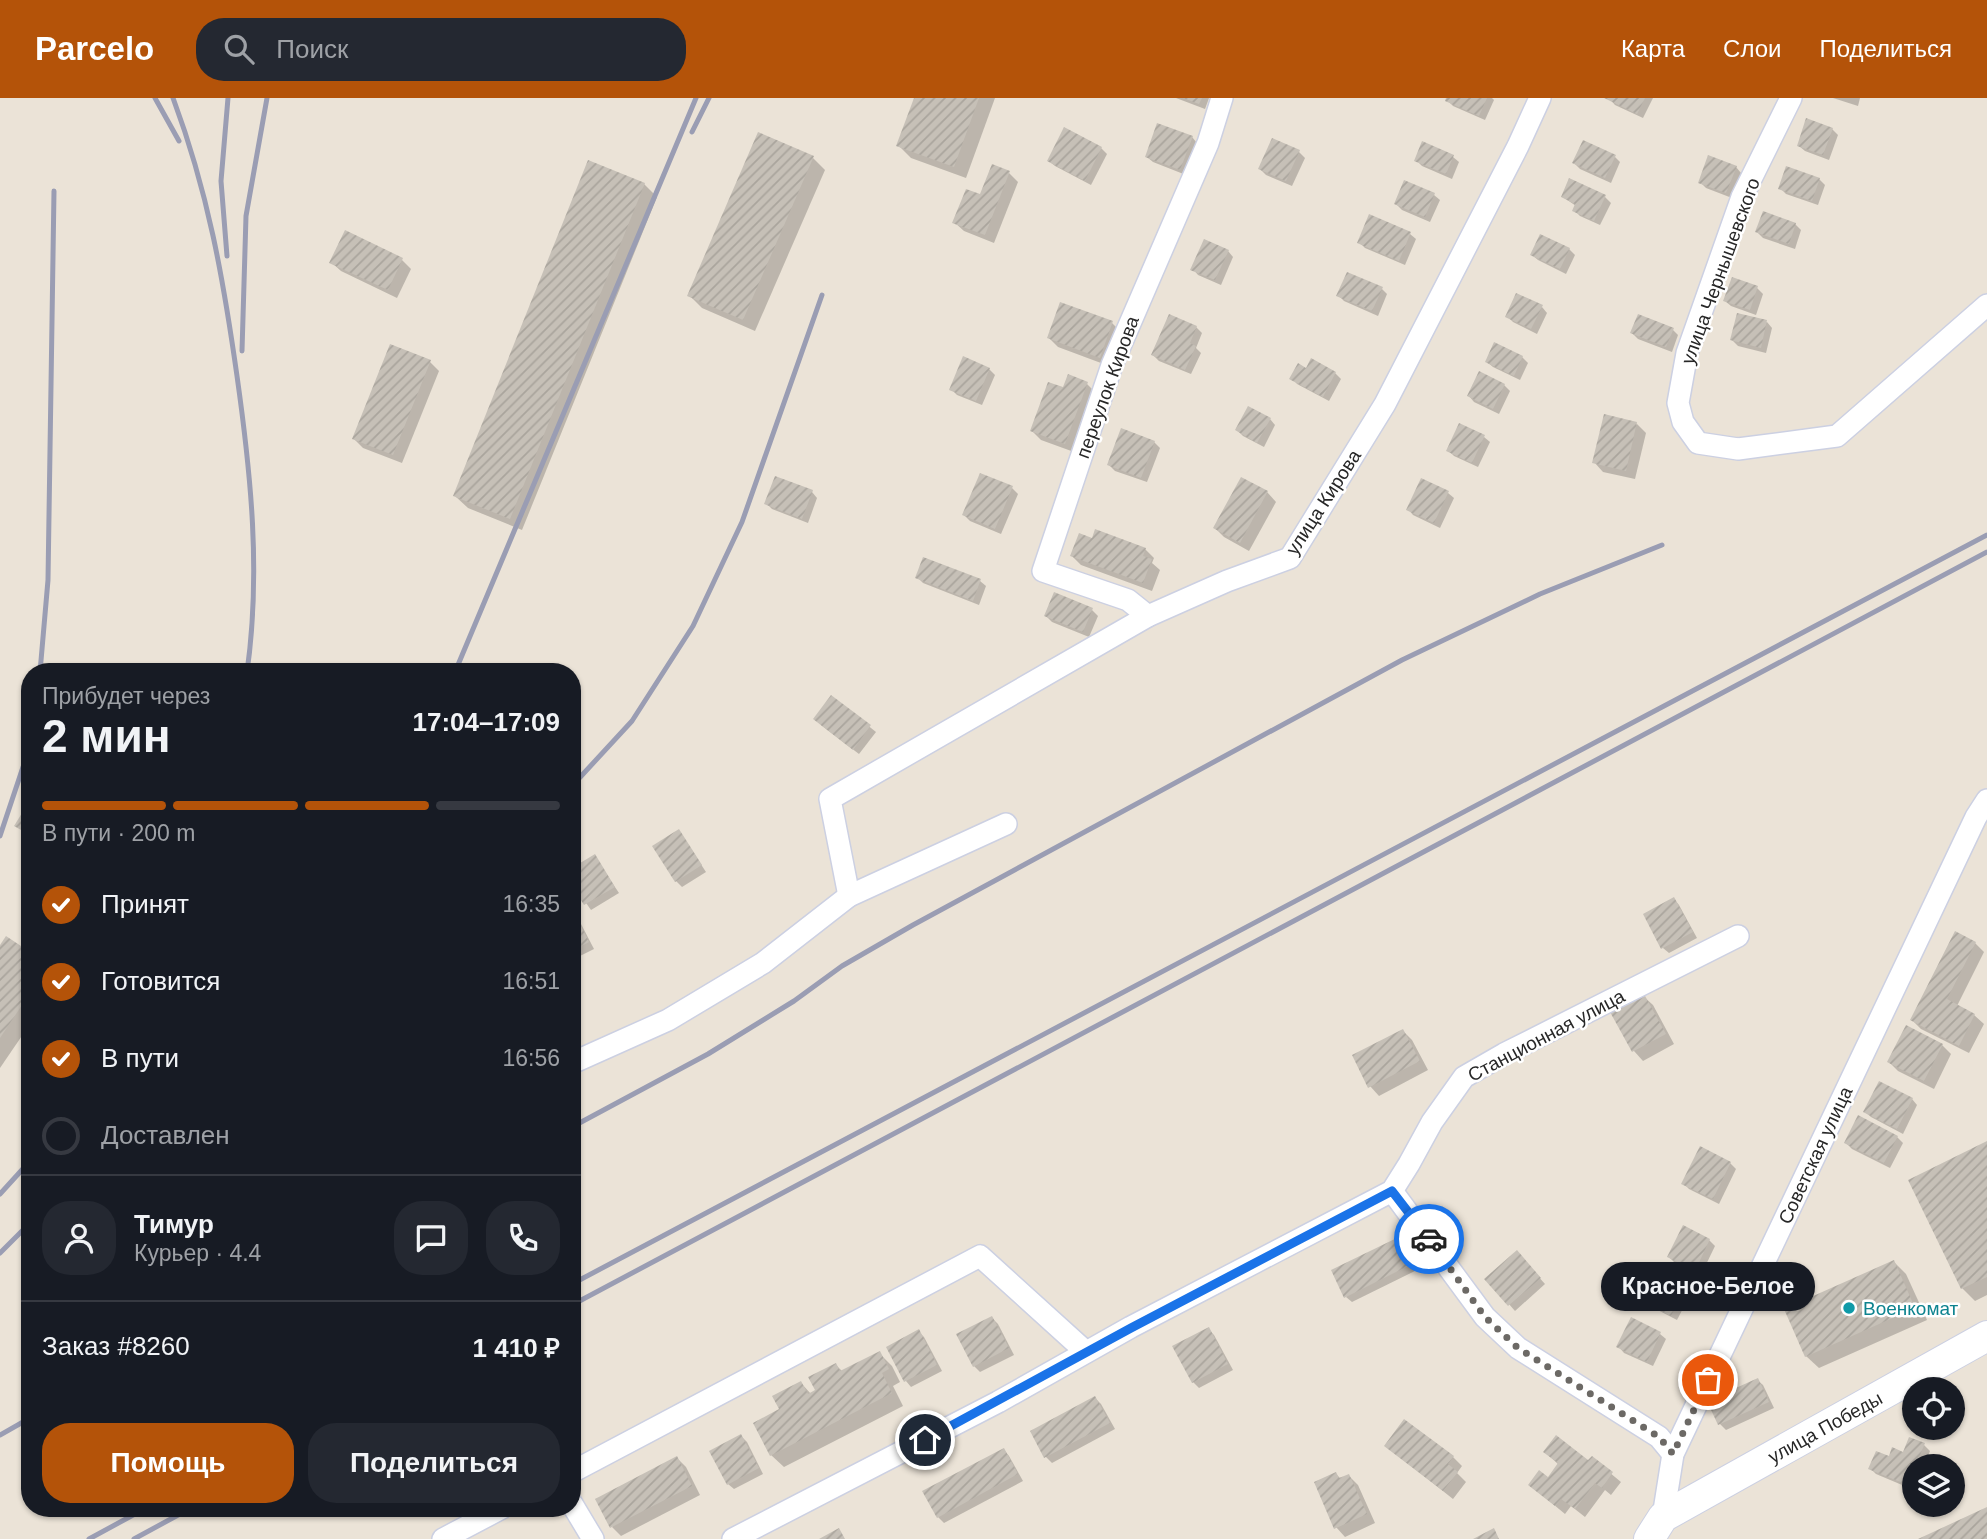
<!DOCTYPE html>
<html lang="ru">
<meta charset="utf-8">
<style>
:root{--surface:#171b24;--page:#242831;--text:#f1f3f6;--muted:#9ea1a6;--line:#363941;--accent:#b45309}
body{margin:0;font-family:Arial,sans-serif;background:var(--page);color:var(--text);height:100vh;display:flex;flex-direction:column;font-size:26px;white-space:nowrap}
*{box-sizing:border-box;margin:0}
p{font-size:23px;color:var(--muted)}
.icon{flex:none;width:38px;height:38px;fill:none;stroke:currentColor;stroke-width:2;stroke-linecap:round;stroke-linejoin:round}
.map{position:relative;flex:1;overflow:hidden}
.drawer{position:absolute;left:21px;top:565px;width:560px;height:854px;display:flex;flex-direction:column;background:var(--surface);border-radius:28px;box-shadow:0 2px 5px #0004}
.drawer>*{flex:none}
.buttons{position:absolute;left:1902px;top:1279px;display:grid;gap:14px}
.buttons a{display:grid;place-items:center;width:63px;height:63px;border-radius:50%;background:var(--surface);box-shadow:0 2px 5px #0004;font-size:35px}
.pin{position:absolute;display:grid;place-items:center;width:60px;height:60px;color:#fff;margin:-30px;border:4px solid #fff;border-radius:50%;box-shadow:0 2px 7px #0007}
.courier{position:absolute;display:grid;place-items:center;width:70px;height:70px;margin:-35px;border:5px solid #1a73e8;border-radius:50%;background:#fff;color:#222;box-shadow:0 2px 9px #0007}
.bubble{position:absolute;height:49px;border-radius:24px;background:var(--surface);box-shadow:0 2px 5px #0004;font-size:23px;font-weight:600;line-height:49px;text-align:center}
.overview em{font-style:normal;font-weight:600}
.overview div{display:flex;flex-direction:column-reverse}
.overview{display:flex;align-items:center;justify-content:space-between;height:119px;padding:0 21px}
h1{font-size:46px;font-weight:600;line-height:52px}
.bar{display:grid;grid-template-columns:repeat(4,1fr);gap:10px 7px;align-content:center;height:84px;padding:0 21px}
.bar i{height:9px;border-radius:5px;background:var(--line)}
.bar .active{background:var(--accent)}
.bar p{grid-column:span 4}
.line{display:flex;align-items:center;gap:18px;padding:0 21px;border-top:2px solid var(--line)}
.line div{flex:1}
.round{display:grid;place-items:center;flex:none;width:74px;height:74px;border-radius:28px;background:var(--page)}
ol{padding:0 21px;list-style:none}
li{display:flex;align-items:center;gap:21px;height:77px}
li p{margin-inline-start:auto}
li .icon{padding:7px;border-radius:50%;background:var(--accent);color:#fff;stroke-width:4}
li:last-child{color:var(--muted)}
li i{width:38px;height:38px;border:4px solid var(--line);border-radius:50%}
.primary-button{display:flex;gap:14px;margin-top:auto;padding:14px 21px}
.primary-button a{flex:1;height:80px;border-radius:28px;background:var(--accent);color:#fff;font-size:28px;font-weight:600;line-height:80px;text-align:center}
.primary-button a+a{background:var(--page);color:var(--text)}
header{display:flex;align-items:center;gap:42px;box-sizing:border-box;height:98px;padding:0 35px;background:var(--accent);color:#fff}
header strong{font-size:33px}
nav{display:flex;gap:38px;margin-inline-start:auto;font-size:24px}
.search{width:490px;height:63px;background:var(--page);display:flex;align-items:center;gap:18px;box-sizing:border-box;padding:0 24px;border-radius:28px;color:var(--muted);font-size:26px}
.map>svg:first-child{display:block}
</style>
<header>
<strong>Parcelo</strong>
<div class="search"><svg class="icon" aria-label="search" viewBox="0 0 24 24"><circle cx="10" cy="10" r="6"/><path d="M15 15l6 6"/></svg>Поиск</div>
<nav><a>Карта</a><a>Слои</a><a>Поделиться</a></nav>
</header>
<div class="map">
<svg width="1987" height="1441" viewBox="0 0 1987 1441">
<defs>
<pattern id="building-hatch" width="6" height="6" patternUnits="userSpaceOnUse" patternTransform="scale(1.75)"><rect width="6" height="6" fill="#c6c0b7"/><path d="M-1 1l2-2M0 6l6-6M5 7l2-2" fill="none" stroke="#aaa59d"/></pattern>
</defs>
<rect width="100%" height="100%" fill="#ebe3d7"/>
<g fill="#0003">
<path d="M916 0H995L966 80 911 60 899 48Z"/>
<path d="M1176 0H1209L1205 11Z"/>
<path d="M1448 0H1492L1494 2 1485 22 1453 8 1447 2Z"/>
<path d="M1609 0H1653L1643 20 1615 7Z"/>
<path d="M1833 0H1860L1858 8Z"/>
<path d="M1832 31 1838 37 1829 62 1805 53 1799 48Z"/>
<path d="M1192 39 1197 45 1186 77 1153 64 1147 59Z"/>
<path d="M1423 46 1453 59 1459 64 1452 81 1422 68 1416 62Z"/>
<path d="M1101 50 1107 56 1091 87 1055 68 1049 63Z"/>
<path d="M1299 54 1305 60 1292 88 1266 77 1260 71Z"/>
<path d="M1615 59 1620 64 1611 85 1580 71 1574 65Z"/>
<path d="M813 60 825 72 755 233 702 210 689 197Z"/>
<path d="M1736 69 1741 75 1732 100 1706 90 1700 84Z"/>
<path d="M1009 75 1018 84 994 145 964 133 954 124Z"/>
<path d="M1819 81 1825 87 1818 107 1786 96 1780 90Z"/>
<path d="M644 86 657 99 522 432 468 410 455 398Z"/>
<path d="M1434 97 1440 102 1430 124 1402 112 1396 106Z"/>
<path d="M1563 99H1605L1611 105 1600 127 1580 118 1574 112 1576 108Z"/>
<path d="M1370 118 1410 136 1416 141 1405 167 1365 150 1359 144Z"/>
<path d="M1795 126 1801 132 1795 151 1763 140 1757 134Z"/>
<path d="M1569 151 1575 157 1566 176 1538 162 1532 157Z"/>
<path d="M1228 153 1233 159 1221 187 1198 177 1193 171Z"/>
<path d="M402 162 411 171 397 200 341 173 331 164Z"/>
<path d="M1757 190 1763 196 1756 217 1731 208 1725 203Z"/>
<path d="M1382 191 1387 196 1378 218 1344 203 1338 197Z"/>
<path d="M1542 209 1547 215 1537 236 1513 224 1507 218Z"/>
<path d="M1767 224 1772 230 1766 255 1738 248 1732 242Z"/>
<path d="M1112 225 1121 234 1109 268 1058 249 1049 240Z"/>
<path d="M1196 229 1202 235 1196 250 1201 255 1191 276 1159 263 1153 257Z"/>
<path d="M1673 232 1678 237 1672 254 1638 241 1632 235Z"/>
<path d="M1522 259 1528 265 1520 282 1493 269 1487 264Z"/>
<path d="M430 264 439 273 402 365 363 350 354 341Z"/>
<path d="M989 271 995 277 982 307 957 297 951 291Z"/>
<path d="M1307 272 1335 275 1341 281 1329 303 1297 286 1292 280Z"/>
<path d="M1087 286 1096 295 1074 354 1041 342 1032 333 1064 291Z"/>
<path d="M1504 287 1510 293 1499 316 1474 304 1469 298Z"/>
<path d="M1270 321 1275 327 1264 349 1243 338 1237 332Z"/>
<path d="M1637 326 1646 335 1635 381 1603 374 1594 364Z"/>
<path d="M1484 339 1490 344 1478 369 1454 358 1448 352Z"/>
<path d="M1154 344 1160 350 1147 384 1115 373 1109 367Z"/>
<path d="M1422 382 1448 395 1454 400 1440 430 1413 417 1408 411Z"/>
<path d="M1012 390 1018 396 1001 436 970 423 964 417Z"/>
<path d="M812 394 817 400 808 425 772 411 766 405Z"/>
<path d="M1267 394 1276 404 1249 453 1224 439 1215 430Z"/>
<path d="M1093 442 1145 451 1154 460 1152 465 1160 472 1152 493 1081 467 1072 458Z"/>
<path d="M917 479 980 483 986 488 979 507 923 485Z"/>
<path d="M1092 512 1098 518 1089 539 1052 524 1046 518Z"/>
<path d="M832 599 876 634 859 656 821 627Z"/>
<path d="M679 733 706 774 682 789 676 783Z"/>
<path d="M594 758 619 795 591 812 572 785Z"/>
<path d="M1674 801 1679 807 1697 840 1669 855 1663 850Z"/>
<path d="M575 820 581 826 594 851 572 862V822Z"/>
<path d="M1975 845 1984 854 1957 908 1974 917 1984 926 1969 955 1921 931 1912 922Z"/>
<path d="M0 850 30 856V926L0 970Z"/>
<path d="M1643 898 1653 907 1674 946 1643 963 1634 953 1612 915Z"/>
<path d="M1403 933 1412 942 1428 972 1379 998 1370 988Z"/>
<path d="M1942 947 1951 956 1934 991 1898 973 1889 964Z"/>
<path d="M1912 1001 1917 1007 1903 1036 1871 1019 1865 1014Z"/>
<path d="M1897 1039 1903 1045 1890 1070 1852 1051 1846 1045Z"/>
<path d="M1987 1045V1197L1975 1203 1962 1190Z"/>
<path d="M1730 1065 1736 1071 1719 1106 1689 1091 1683 1085Z"/>
<path d="M1404 1138 1410 1143 1423 1169 1352 1204 1346 1199Z"/>
<path d="M1709 1142 1715 1148 1701 1177 1675 1165 1669 1159Z"/>
<path d="M1522 1160 1545 1186 1515 1213 1487 1181Z"/>
<path d="M1894 1164 1906 1176 1927 1222 1819 1270 1806 1258Z"/>
<path d="M1687 1185 1693 1191 1677 1222 1650 1208 1644 1203Z"/>
<path d="M992 1220 998 1226 1014 1257 980 1274 974 1268Z"/>
<path d="M1632 1222 1660 1236 1666 1241 1653 1268 1624 1255 1619 1249Z"/>
<path d="M1208 1231 1214 1237 1233 1272 1199 1290 1193 1284Z"/>
<path d="M919 1234 924 1239 942 1273 911 1289 906 1283Z"/>
<path d="M879 1255 892 1268 900 1284 893 1288 903 1308 784 1369 771 1357 781 1312 801 1285 811 1296 817 1293 836 1267 843 1274Z"/>
<path d="M1757 1282 1763 1287 1774 1310 1726 1332 1720 1326 1709 1304Z"/>
<path d="M1095 1300 1101 1306 1115 1331 1052 1365 1046 1359 1032 1334Z"/>
<path d="M741 1338 747 1344 763 1376 734 1391 728 1386Z"/>
<path d="M1910 1341 1924 1347 1930 1353 1924 1368H1914V1392L1876 1376 1870 1370 1904 1356Z"/>
<path d="M1386 1348 1453 1359 1462 1368 1457 1375 1466 1384 1453 1401Z"/>
<path d="M1004 1352 1009 1358 1023 1383 944 1425 938 1419Z"/>
<path d="M1545 1354 1589 1364 1592 1360 1621 1384 1611 1397 1605 1392 1585 1419 1571 1408 1565 1416 1530 1387 1548 1382 1559 1367Z"/>
<path d="M677 1360 686 1369 700 1397 621 1438 612 1429Z"/>
<path d="M1336 1376 1341 1381 1349 1378 1358 1387 1375 1425 1345 1439 1336 1429Z"/>
</g>
<g fill="url(#building-hatch)">
<path d="M914 0H979L954 69 896 48Z"/>
<path d="M1183 0H1202L1199 6Z"/>
<path d="M1446 0H1487L1479 18 1445 3Z"/>
<path d="M1604 0H1645L1637 16Z"/>
<path d="M1806 20 1833 30 1823 57 1797 48Z"/>
<path d="M1157 25 1193 38 1180 72 1145 59Z"/>
<path d="M1064 29 1102 49 1085 83 1047 63Z"/>
<path d="M758 34 814 58 743 222 687 198Z"/>
<path d="M1272 40 1300 52 1286 83 1258 71Z"/>
<path d="M1583 42 1616 57 1605 80 1572 65Z"/>
<path d="M1422 43 1454 57 1446 76 1414 63Z"/>
<path d="M1708 57 1737 68 1726 95 1698 85Z"/>
<path d="M588 62 645 85 510 421 453 398Z"/>
<path d="M992 66 1010 73 985 137 952 125 966 91 980 96Z"/>
<path d="M1786 68 1820 80 1812 103 1778 91Z"/>
<path d="M1569 80 1606 97 1594 123 1572 113 1575 106 1561 99Z"/>
<path d="M1404 82 1435 95 1425 119 1394 106Z"/>
<path d="M1763 113 1796 125 1789 146 1755 134Z"/>
<path d="M1369 116 1411 134 1399 163 1357 145Z"/>
<path d="M345 132 403 160 388 192 329 165Z"/>
<path d="M1540 136 1570 150 1560 171 1530 157Z"/>
<path d="M1204 141 1229 152 1215 182 1190 172Z"/>
<path d="M1347 174 1383 189 1372 213 1336 198Z"/>
<path d="M1732 179 1758 188 1750 212 1723 203Z"/>
<path d="M1516 195 1543 207 1531 231 1505 219Z"/>
<path d="M1060 204 1113 223 1100 260 1047 240Z"/>
<path d="M1737 215 1767 222 1761 250 1730 242Z"/>
<path d="M1169 216 1197 228 1190 245 1196 248 1185 272 1151 257Z"/>
<path d="M1638 216 1674 230 1666 249 1630 235Z"/>
<path d="M1494 244 1523 258 1514 278 1485 264Z"/>
<path d="M390 246 431 262 393 357 352 341Z"/>
<path d="M963 258 990 270 976 303 949 292Z"/>
<path d="M1311 260 1336 274 1323 299 1289 281 1298 265 1306 270Z"/>
<path d="M1479 273 1505 286 1493 311 1467 298Z"/>
<path d="M1068 276 1088 284 1065 346 1030 333 1048 284 1063 289Z"/>
<path d="M1248 308 1271 320 1257 345 1235 332Z"/>
<path d="M1604 316 1637 324 1626 373 1592 365Z"/>
<path d="M1459 325 1485 337 1472 365 1446 353Z"/>
<path d="M1121 330 1155 343 1141 380 1107 367Z"/>
<path d="M980 375 1013 388 995 431 962 417Z"/>
<path d="M775 378 813 392 802 421 764 406Z"/>
<path d="M1241 379 1268 393 1240 445 1213 430Z"/>
<path d="M1421 380 1449 393 1434 425 1406 412Z"/>
<path d="M1095 431 1146 450 1143 458 1152 461 1143 485 1070 458 1079 435 1092 440Z"/>
<path d="M923 459 981 481 973 503 915 480Z"/>
<path d="M1054 494 1093 510 1083 534 1044 518Z"/>
<path d="M831 597 871 627 853 652 813 621Z"/>
<path d="M30 702V737L14 728Z"/>
<path d="M679 731 702 767 675 784 652 748Z"/>
<path d="M595 756 615 789 584 807 572 788V770Z"/>
<path d="M1674 799 1693 834 1661 851 1643 816Z"/>
<path d="M576 818 589 844 572 853V820Z"/>
<path d="M1955 833 1976 844 1947 901 1975 916 1959 948 1910 922Z"/>
<path d="M6 838 30 854V895L0 940V847Z"/>
<path d="M1644 896 1666 936 1632 954 1610 914Z"/>
<path d="M1906 927 1943 946 1924 983 1887 964Z"/>
<path d="M1403 931 1420 963 1368 990 1352 957Z"/>
<path d="M1879 983 1913 1000 1897 1031 1863 1014Z"/>
<path d="M1858 1017 1898 1038 1884 1065 1844 1045Z"/>
<path d="M1987 1043V1179L1961 1191 1908 1082Z"/>
<path d="M1700 1048 1731 1064 1713 1101 1681 1086Z"/>
<path d="M1683 1127 1710 1141 1695 1173 1667 1159Z"/>
<path d="M1405 1136 1418 1163 1344 1200 1331 1172Z"/>
<path d="M1517 1152 1541 1180 1508 1208 1484 1181Z"/>
<path d="M1894 1162 1915 1210 1805 1259 1784 1211Z"/>
<path d="M1659 1169 1688 1183 1671 1218 1642 1203Z"/>
<path d="M992 1218 1009 1250 973 1269 956 1236Z"/>
<path d="M1631 1219 1661 1234 1647 1264 1616 1249Z"/>
<path d="M1209 1229 1228 1266 1192 1285 1172 1248Z"/>
<path d="M919 1231 937 1267 904 1284 886 1249Z"/>
<path d="M880 1253 889 1271 882 1275 892 1295 770 1358 753 1325 779 1311 772 1298 801 1283 808 1296 815 1292 808 1279 836 1265 840 1273Z"/>
<path d="M1758 1280 1769 1304 1718 1327 1707 1303Z"/>
<path d="M1095 1298 1110 1325 1044 1360 1030 1333Z"/>
<path d="M1404 1321 1454 1358 1448 1366 1458 1374 1443 1393 1384 1348Z"/>
<path d="M741 1336 759 1370 727 1387 709 1353Z"/>
<path d="M1556 1337 1588 1362 1592 1358 1613 1374 1602 1390 1595 1385 1575 1411 1561 1401 1555 1408 1528 1387 1539 1372 1548 1379 1558 1365 1543 1354Z"/>
<path d="M1909 1339 1925 1345 1908 1387 1868 1371 1876 1353 1889 1358 1892 1349 1903 1354Z"/>
<path d="M1004 1350 1018 1376 937 1420 922 1393Z"/>
<path d="M677 1358 692 1388 610 1430 595 1401Z"/>
<path d="M1336 1374 1339 1380 1349 1376 1367 1416 1334 1431 1314 1384Z"/>
<path d="M1987 1409V1441H1918Z"/>
<path d="M839 1430 845 1441H819Z"/>
<path d="M1494 1430 1499 1441H1473Z"/>
</g>
<g fill="none" stroke-linecap="round" stroke-linejoin="round">
<g stroke="#ccd0e2" stroke-width="24">
<g id="street">
<path d="M1791 0 1742 99 1687 255 1678 305 1683 324 1698 345 1738 351 1837 338 1987 207"/>
<path d="M1148 518 1128 502 1043 473 1112 267 1208 45 1222 0"/>
<path d="M849 798 830 701 1148 518 1227 483 1290 460 1385 306 1518 48 1540 0"/>
<path d="M572 965 668 922 763 865 849 798 1006 726"/>
<path d="M1392 1093 1485 1219 1518 1250 1659 1339 1673 1356"/>
<path d="M572 1374 980 1158 1086 1254"/>
<path d="M572 1406 593 1441"/>
<path d="M1663 1419 1673 1356 1976 719 1987 702"/>
<path d="M443 1441 502 1410"/>
<path d="M733 1441 998 1304 1131 1229 1392 1093 1409 1066 1432 1024 1464 979 1504 956 1738 838"/>
</g>
</g>
<g stroke="#ccd0e2" stroke-width="32">
<path id="secondary" d="M1649 1441 1663 1419 1987 1238"/>
</g>
<use href="#street" stroke="#fff" stroke-width="21"/>
<use href="#secondary" stroke="#fff" stroke-width="30"/>
<g stroke="#9a9db3" stroke-width="5">
<path d="M155 0 179 43"/>
<path d="M173 0C208 94 223 179 237 278 251 377 261 475 247 574"/>
<path d="M692 34 709 0"/>
<path d="M227 158 221 83 228 0"/>
<path d="M242 253 246 118 267 0"/>
<path d="M40 574 48 482 54 93"/>
<path d="M455 574 696 0"/>
<path d="M572 688 632 623 693 528 742 424 822 197"/>
<path d="M0 738 30 648"/>
<path d="M572 1029 708 956 794 903 842 868 913 827 1402 562 1540 496 1662 447"/>
<path d="M0 1096 30 1063"/>
<path d="M0 1155 30 1125"/>
<path d="M572 1186 1987 437"/>
<path d="M572 1207 1987 454"/>
<path d="M0 1337 30 1320"/>
<path d="M89 1441 146 1410"/>
<path d="M134 1441 191 1410"/>
</g>
</g>
<g fill="none" stroke-linecap="round" stroke-linejoin="round">
<path stroke="#6c6965" stroke-width="7" stroke-dasharray="0 12.6" d="M1429 1141 1485 1219 1518 1250 1659 1339 1673 1356 1708 1282"/>
<path stroke="#1a73e8" stroke-width="9" d="M925 1342 1131 1230 1392 1093 1429 1141"/>
</g>
<circle fill="#0f9aa8" stroke="#fff" stroke-width="2.5" cx="1849" cy="1210" r="7"/>
<g text-anchor="middle" stroke-width="5" stroke-linejoin="round" paint-order="stroke">
<g font-size="19" fill="#272727" stroke="#fff">
<text transform="translate(1720 173) rotate(-70)" y="7">улица Чернышевского</text>
<text transform="translate(1107 289) rotate(-70)" y="7">переулок Кирова</text>
<text transform="translate(1323 404) rotate(-57)" y="7">улица Кирова</text>
<text transform="translate(1546 937) rotate(-28)" y="7">Станционная улица</text>
<text transform="translate(1815 1057) rotate(-65)" y="7">Советская улица</text>
<text transform="translate(1825 1329) rotate(-29)" y="7">улица Победы</text>
</g>
<g font-size="19" fill="#0d838f" stroke="#fff" text-anchor="start">
<text x="1863" y="1217">Военкомат</text>
</g>
</g>
</svg>
<div class="buttons">
<a><svg class="icon" aria-label="locate" viewBox="0 0 24 24"><circle cx="12" cy="12" r="6"/><path d="M12 2v4M12 18v4M2 12h4M18 12h4"/></svg></a>
<a><svg class="icon" aria-label="layers" viewBox="0 0 24 24"><path d="M12 4l9 5-9 5-9-5zM3 14l9 5 9-5"/></svg></a>
</div>
<div class="pin" style="left:1708px;top:1282px;background:#ea580c"><svg class="icon" aria-label="bag" viewBox="0 0 24 24"><path d="M5 8h14l-1 12H6zM9 8a3 3 0 0 1 6 0"/></svg></div>
<div class="pin" style="left:925px;top:1342px;background:#1f2937"><svg class="icon" aria-label="home" viewBox="0 0 24 24"><path d="M3 11l9-7 9 7M6 9v11h12V9"/></svg></div>
<div class="courier" style="left:1429px;top:1141px"><svg class="icon" aria-label="car" viewBox="0 0 24 24"><path d="M5 17H2v-5l4-1 3-4h7l3 4 3 1v5h-3M9 17h6M6 11h13"/><circle cx="7" cy="17" r="2"/><circle cx="17" cy="17" r="2"/></svg></div>
<div class="bubble" style="left:1601px;top:1164px;width:214px">Красное-Белое</div>
<section class="drawer">
<div class="overview"><div><h1>2 мин</h1><p>Прибудет через</p></div><em>17:04–17:09</em></div>
<div class="bar"><i class="active"></i><i class="active"></i><i class="active"></i><i></i><p>В пути · 200 m</p></div>
<ol>
<li><svg class="icon" aria-label="check" viewBox="0 0 24 24"><path d="M5 12l5 5 9-10"/></svg>Принят<p>16:35</p></li>
<li><svg class="icon" aria-label="check" viewBox="0 0 24 24"><path d="M5 12l5 5 9-10"/></svg>Готовится<p>16:51</p></li>
<li><svg class="icon" aria-label="check" viewBox="0 0 24 24"><path d="M5 12l5 5 9-10"/></svg>В пути<p>16:56</p></li>
<li><i></i>Доставлен</li>
</ol>
<div class="line" style="height:126px"><a class="round"><svg class="icon" aria-label="person" viewBox="0 0 24 24"><circle cx="12" cy="8" r="4"/><path d="M4 21q1-7 8-7t8 7"/></svg></a><div><b>Тимур</b><p>Курьер · 4.4</p></div><a class="round"><svg class="icon" aria-label="chat" viewBox="0 0 24 24"><path d="M4 5h16v11H9l-5 4z"/></svg></a><a class="round"><svg class="icon" aria-label="phone" viewBox="0 0 24 24"><path d="M5 4h4l2 5-3 2q2 4 5 5l2-3 5 2v4C11 20 4 13 5 4z"/></svg></a></div>
<div class="line" style="height:91px"><div>Заказ #8260</div><b>1 410 ₽</b></div>
<div class="primary-button"><a>Помощь</a><a>Поделиться</a></div>
</section>
</div>
